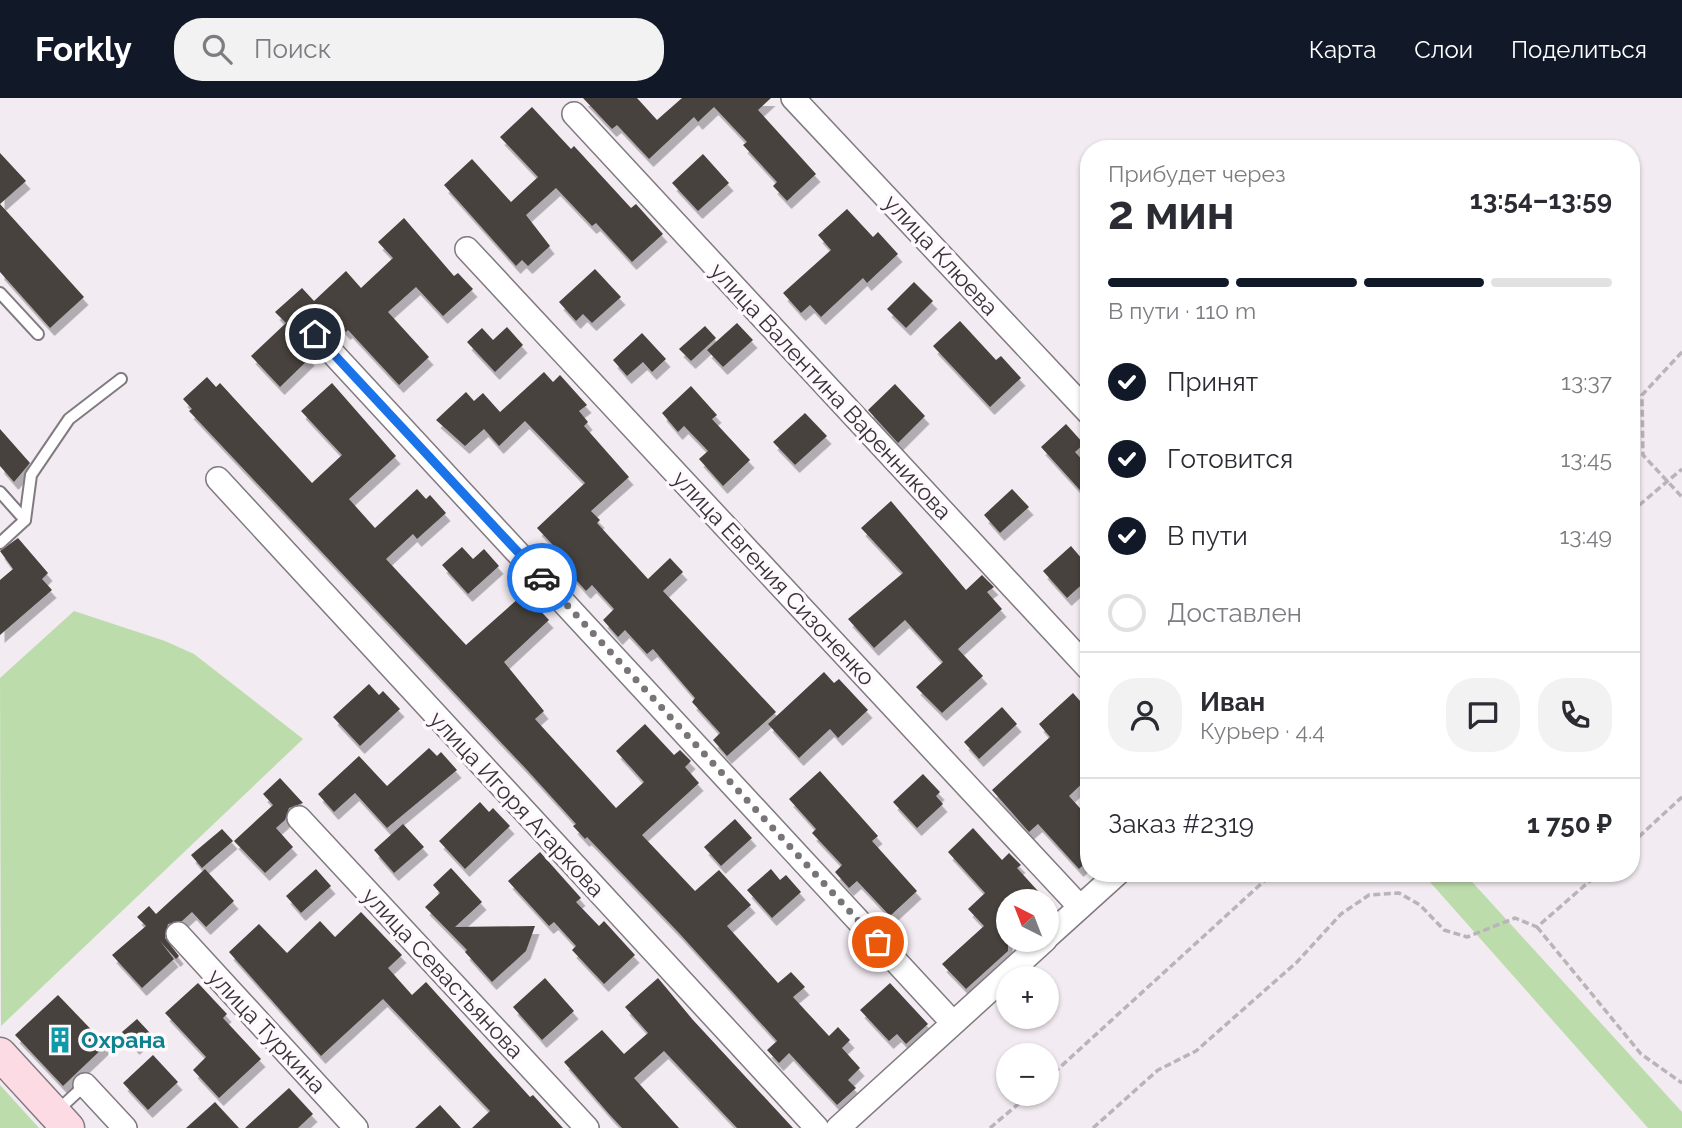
<!DOCTYPE html>
<html lang="ru">
<meta charset="utf-8">
<style>
:root{--surface:#fff;--page:#f2f2f3;--text:#2b2b33;--muted:#7c7c81;--line:#e1e1e2;--accent:#111827}
body{margin:0;font-family:Raleway,sans-serif;background:var(--page);color:var(--text);height:100vh;display:flex;flex-direction:column;font-size:26px;white-space:nowrap}
*{box-sizing:border-box;margin:0}
p{font-size:23px;color:var(--muted)}
.icon{flex:none;width:38px;height:38px;fill:none;stroke:currentColor;stroke-width:2;stroke-linecap:round;stroke-linejoin:round}
.map{position:relative;flex:1;overflow:hidden}
.side{position:absolute;left:1080px;top:42px;width:560px;height:742px;display:flex;flex-direction:column;background:var(--surface);border-radius:28px;box-shadow:0 2px 5px #0004}
.side>*{flex:none}
.needle{width:46px;rotate:318deg}
.fabs{position:absolute;left:996px;top:791px;display:grid;gap:14px}
.fabs a{display:grid;place-items:center;width:63px;height:63px;border-radius:50%;background:var(--surface);box-shadow:0 2px 5px #0004;font-size:35px}
.pin{position:absolute;display:grid;place-items:center;width:60px;height:60px;color:#fff;margin:-30px;border:4px solid #fff;border-radius:50%;box-shadow:0 2px 7px #0007}
.courier{position:absolute;display:grid;place-items:center;width:70px;height:70px;margin:-35px;border:5px solid #1a73e8;border-radius:50%;background:#fff;color:#222;box-shadow:0 2px 9px #0007}
.headline em{font-style:normal;font-weight:700}
.headline div{display:flex;flex-direction:column-reverse}
.headline{display:flex;align-items:center;justify-content:space-between;height:119px;padding:0 28px}
h1{font-size:46px;font-weight:700;line-height:52px}
.bar{display:grid;grid-template-columns:repeat(4,1fr);gap:10px 7px;align-content:center;height:84px;padding:0 28px}
.bar i{height:9px;border-radius:5px;background:var(--line)}
.bar .selected{background:var(--accent)}
.bar p{grid-column:span 4}
.line{display:flex;align-items:center;gap:18px;padding:0 28px;border-top:2px solid var(--line)}
.line div{flex:1}
.round{display:grid;place-items:center;flex:none;width:74px;height:74px;border-radius:28px;background:var(--page)}
ol{padding:0 28px;list-style:none}
li{display:flex;align-items:center;gap:21px;height:77px}
li p{margin-inline-start:auto}
li .icon{padding:7px;border-radius:50%;background:var(--accent);color:#fff;stroke-width:4}
li:last-child{color:var(--muted)}
li i{width:38px;height:38px;border:4px solid var(--line);border-radius:50%}
header{display:flex;align-items:center;gap:42px;box-sizing:border-box;height:98px;padding:0 35px;background:var(--accent);color:#fff}
header strong{font-size:33px}
nav{display:flex;gap:38px;margin-inline-start:auto;font-size:24px}
.search{width:490px;height:63px;background:var(--page);display:flex;align-items:center;gap:18px;box-sizing:border-box;padding:0 24px;border-radius:28px;color:var(--muted);font-size:26px}
.map>svg:first-child{display:block}
</style>
<header>
<strong>Forkly</strong>
<div class="search"><svg class="icon" aria-label="search" viewBox="0 0 24 24"><circle cx="10" cy="10" r="6"/><path d="M15 15l6 6"/></svg>Поиск</div>
<nav><a>Карта</a><a>Слои</a><a>Поделиться</a></nav>
</header>
<div class="map">
<svg width="1682" height="1030" viewBox="0 0 1682 1030">
<defs>
<filter id="shadow"><feDropShadow dx="4.5" dy="8" stdDeviation="0" flood-color="#0004"/></filter>
</defs>
<rect width="100%" height="100%" fill="#f2ebf1"/>
<g fill="#bddcac">
<path d="M74 513 165 543 194 556 303 641 1 928 0 580Z"/>
<path d="M1422 775H1464L1682 1014V1030H1648Z"/>
<path d="M0 987 39 1030H0Z"/>
</g>
<g fill="#47423c" filter="url(#shadow)">
<path d="M583 0H637L657 22 682 0H771L758 12 816 76 787 103 773 88 777 84 743 47 747 44 714 9 698 24 694 19 649 61 617 27 612 31Z"/>
<path d="M532 9 571 51 574 48 631 110 636 106 663 136 632 164 596 125 592 128 556 90 526 117 550 148 528 168 522 162 516 168 444 87 472 61 511 104 538 79 500 39Z"/>
<path d="M0 55 26 83 0 106 84 199 50 230 0 174Z"/>
<path d="M703 56 729 85 698 113 672 85Z"/>
<path d="M847 111 873 139 878 134 898 156 867 185 863 180 821 219 810 207 801 215 783 195 831 152 818 137Z"/>
<path d="M404 120 454 178 458 175 473 191 443 218 416 189 388 214 429 259 399 287 348 232 346 234 330 217 322 224 313 222 305 226 302 241 297 246 310 260 280 289 251 258 286 225 275 214 302 190 314 203 346 173 361 190 393 160 378 144Z"/>
<path d="M595 171 621 199 592 225 583 216 576 223 559 204Z"/>
<path d="M914 184 933 203 906 230 887 211Z"/>
<path d="M960 223 996 262 1001 258 1021 280 990 309 933 248Z"/>
<path d="M737 225 753 242 723 269 707 252Z"/>
<path d="M705 228 716 240 691 263 679 251Z"/>
<path d="M507 229 523 247 495 274 467 244 482 230 493 242Z"/>
<path d="M642 235 666 261 652 274 643 264 627 278 613 262Z"/>
<path d="M544 274 553 284 560 277 587 307 579 313 588 324 584 328 629 379 591 413 600 422 597 425 648 481 670 460 683 474 663 493 776 614 727 658 713 642 720 635 692 604 695 600 653 551 647 556 625 532 618 539 603 522 614 511 592 487 586 493 560 464 565 460 537 430 585 385 525 323 499 348 484 331 465 348 436 322 466 294 474 303 483 295 500 314Z"/>
<path d="M207 279 216 289 220 285 312 385 342 357 301 313 332 285 396 358 349 401 375 430 417 391 426 401 430 397 446 415 417 441 413 436 386 461 466 547 520 499 529 509 533 505 549 522 504 564 544 613 535 621 616 710 644 684 616 653 645 626 674 657 680 652 691 663 685 669 699 685 642 737 695 793 719 772 751 807 727 828 778 885 791 874 805 889 793 899 829 938 838 929 850 942 842 950 860 970 848 982 856 990 837 1007 789 955 779 965 767 952 777 943 679 835 587 739 585 741 573 728 576 726 528 673 189 313 192 311 183 301Z"/>
<path d="M895 286 925 318 898 345 868 312Z"/>
<path d="M691 288 717 317 712 321 750 362 723 388 699 361 708 353 684 328 678 334 662 315Z"/>
<path d="M805 315 827 338 795 367 773 344Z"/>
<path d="M1066 326 1084 346 1075 354 1088 368V401L1041 349Z"/>
<path d="M0 331 30 365 14 384 0 368Z"/>
<path d="M1012 391 1029 409 1000 435 984 417Z"/>
<path d="M891 403 966 492 982 477 994 489 987 494 1002 511 958 551 983 578 942 615 916 589 943 564 905 522 874 550 848 521 903 475 861 430Z"/>
<path d="M18 440 48 475 42 481 52 492 0 537V482L13 471 0 453Z"/>
<path d="M1071 448 1088 468V481L1067 500 1043 473Z"/>
<path d="M462 449 473 461 484 451 499 468 468 496 442 467Z"/>
<path d="M824 574 834 585 839 581 868 612 838 640 830 631 799 660 768 626Z"/>
<path d="M369 586 379 597 383 593 400 611 360 648 333 619Z"/>
<path d="M1073 595 1088 612V680L1069 698 1088 719V762L1079 771 1038 726 1029 734 992 692 1050 639 1039 626Z"/>
<path d="M1002 609 1017 626 979 661 964 644Z"/>
<path d="M429 650 437 658 441 654 457 672 387 730 355 695 334 714 318 696 359 658 387 688Z"/>
<path d="M820 673 878 738 872 743 917 793 890 818 857 783 849 790 835 774 842 767 812 735 816 731 789 701Z"/>
<path d="M923 676 940 694 936 698 943 706 917 730 893 704Z"/>
<path d="M280 680 303 705 289 710 285 722 276 730 293 749 265 775 234 743 273 707 263 696Z"/>
<path d="M480 704 489 714 493 710 510 728 465 771 439 743Z"/>
<path d="M735 721 752 740 721 768 704 749Z"/>
<path d="M403 726 424 749 394 775 374 752Z"/>
<path d="M973 730 1002 762 1009 755 1021 767 1017 770 1047 803H1008V853L966 891 942 866 984 828 968 811 985 795 948 754Z"/>
<path d="M222 731 233 743 202 770 191 757Z"/>
<path d="M540 754 581 800 576 804 599 828 604 823 635 857 604 886 572 852 576 848 554 824 549 828 508 783Z"/>
<path d="M451 770 482 804 455 829 535 828 526 853 492 884 465 854 467 852 425 809 440 795 433 787Z"/>
<path d="M205 771 234 803 206 829 192 814 182 823 168 826 165 840 179 858 176 861 160 843 174 861 142 890 112 857 146 828 137 819 149 808 156 816Z"/>
<path d="M316 771 331 788 301 815 286 798Z"/>
<path d="M771 771 780 782 786 777 801 794 772 820 747 792Z"/>
<path d="M361 814 402 857 388 870 412 897 426 884 530 999 533 997 563 1030H472L490 1013 383 901 321 958 229 854 259 826 287 855 320 823 335 839Z"/>
<path d="M545 880 574 913 542 942 513 909Z"/>
<path d="M658 880 693 922 793 1030H737L664 953 634 980 679 1030H622L609 1016 564 964 602 932 624 956 648 935 625 909Z"/>
<path d="M198 885 227 916 223 920 261 961 219 1000 193 972 206 959 165 915Z"/>
<path d="M890 885 928 926 906 946 897 936 889 943 860 912Z"/>
<path d="M58 897 106 947 63 988 15 937Z"/>
<path d="M137 921 150 935 135 949 122 934Z"/>
<path d="M153 957 178 984 148 1012 123 985Z"/>
<path d="M289 990 313 1016 298 1030H245Z"/>
<path d="M215 1004 239 1030H186Z"/>
<path d="M440 1007 461 1030H415Z"/>
</g>
<g fill="none" stroke-linecap="round" stroke-linejoin="round">
<g stroke="#817a80" stroke-width="14">
<g id="lane">
<path d="M0 195 38 236"/>
<path d="M0 394 25 422 0 445"/>
<path d="M25 422 31 377 69 321 121 281"/>
<path d="M56 1014 85 987"/>
</g>
</g>
<g stroke="#817a80" stroke-width="26">
<g id="street">
<path d="M793 0 1088 314"/>
<path d="M574 16 1088 570"/>
<path d="M467 151 1080 809"/>
<path d="M315 236 953 925"/>
<path d="M218 381 817 1030"/>
<path d="M299 720 587 1030"/>
<path d="M178 836 356 1030"/>
<path d="M1046 840 1118 775"/>
<path d="M85 987 125 1030"/>
<path d="M838 1030 1045 842"/>
</g>
</g>
<g stroke="#817a80" stroke-width="35">
<path id="secondary" d="M0 956 68 1030"/>
</g>
<g stroke="#bab4b9" stroke-width="3.5" stroke-dasharray="7 3.5" stroke-linecap="butt">
<path d="M1682 254 1642 297 1643 357 1682 399"/>
<path d="M1631 414 1682 371"/>
<path d="M1631 746 1682 699"/>
<path d="M1537 829 1641 956 1682 985"/>
<path d="M1046 982 1273 775"/>
<path d="M990 1030 1030 996"/>
<path d="M1093 1030 1158 972 1196 953 1297 864 1341 816 1369 797 1399 795 1420 807 1444 832 1467 839 1515 820 1537 829 1599 775"/>
</g>
<use href="#lane" stroke="#fff" stroke-width="10"/>
<use href="#street" stroke="#fff" stroke-width="23"/>
<use href="#secondary" stroke="#fddbe4" stroke-width="32"/>
</g>
<g fill="none" stroke-linecap="round" stroke-linejoin="round">
<path stroke="#787478" stroke-width="7" stroke-dasharray="0 12.6" d="M542 480 878 844"/>
<path stroke="#1a73e8" stroke-width="9" d="M315 236 542 480"/>
</g>
<defs>
<g id="building-bare" transform="scale(2.1)"><path d="M-4-6H4V6H1V3H-1V6H-4ZM-2.5-4.3h1.7v1.8h-1.7ZM.8-4.3h1.7v1.8H.8ZM-2.5-1h1.7V.8h-1.7ZM.8-1h1.7V.8H.8Z" fill="#0f9aa8" stroke="#fff9fe" stroke-width="2.5" paint-order="stroke"/></g>
</defs>
<g fill-rule="evenodd">
<use href="#building-bare" x="60" y="942"/>
</g>
<g text-anchor="middle" stroke-width="7" stroke-linejoin="round" paint-order="stroke">
<g font-size="23" fill="#373437" stroke="#fff9fe">
<text transform="translate(941 157) rotate(47)" y="8">улица Клюева</text>
<text transform="translate(831 293) rotate(47)" y="8">улица Валентина Варенникова</text>
<text transform="translate(774 480) rotate(47)" y="8">улица Евгения Сизоненко</text>
<text transform="translate(517 706) rotate(47)" y="8">улица Игоря Агаркова</text>
<text transform="translate(443 875) rotate(47)" y="8">улица Севастьянова</text>
<text transform="translate(267 933) rotate(47)" y="8">улица Туркина</text>
</g>
<g font-size="23" font-weight="bold" fill="#0d838f" stroke="#fff9fe" text-anchor="start">
<text x="81" y="950">Охрана</text>
</g>
</g>
</svg>
<div class="fabs">
<a><svg class="needle" viewBox="-14 -14 28 28"><path d="M0-13l5 13h-10z" fill="#e53935"/><path d="M0 13l5-13h-10z" fill="#7c7c81"/></svg></a>
<a>+</a>
<a>−</a>
</div>
<div class="pin" style="left:878px;top:844px;background:#ea580c"><svg class="icon" aria-label="bag" viewBox="0 0 24 24"><path d="M5 8h14l-1 12H6zM9 8a3 3 0 0 1 6 0"/></svg></div>
<div class="pin" style="left:315px;top:236px;background:#1f2937"><svg class="icon" aria-label="home" viewBox="0 0 24 24"><path d="M3 11l9-7 9 7M6 9v11h12V9"/></svg></div>
<div class="courier" style="left:542px;top:480px"><svg class="icon" aria-label="car" viewBox="0 0 24 24"><path d="M5 17H2v-5l4-1 3-4h7l3 4 3 1v5h-3M9 17h6M6 11h13"/><circle cx="7" cy="17" r="2"/><circle cx="17" cy="17" r="2"/></svg></div>
<section class="side">
<div class="headline"><div><h1>2 мин</h1><p>Прибудет через</p></div><em>13:54–13:59</em></div>
<div class="bar"><i class="selected"></i><i class="selected"></i><i class="selected"></i><i></i><p>В пути · 110 m</p></div>
<ol>
<li><svg class="icon" aria-label="check" viewBox="0 0 24 24"><path d="M5 12l5 5 9-10"/></svg>Принят<p>13:37</p></li>
<li><svg class="icon" aria-label="check" viewBox="0 0 24 24"><path d="M5 12l5 5 9-10"/></svg>Готовится<p>13:45</p></li>
<li><svg class="icon" aria-label="check" viewBox="0 0 24 24"><path d="M5 12l5 5 9-10"/></svg>В пути<p>13:49</p></li>
<li><i></i>Доставлен</li>
</ol>
<div class="line" style="height:126px"><a class="round"><svg class="icon" aria-label="person" viewBox="0 0 24 24"><circle cx="12" cy="8" r="4"/><path d="M4 21q1-7 8-7t8 7"/></svg></a><div><b>Иван</b><p>Курьер · 4.4</p></div><a class="round"><svg class="icon" aria-label="chat" viewBox="0 0 24 24"><path d="M4 5h16v11H9l-5 4z"/></svg></a><a class="round"><svg class="icon" aria-label="phone" viewBox="0 0 24 24"><path d="M5 4h4l2 5-3 2q2 4 5 5l2-3 5 2v4C11 20 4 13 5 4z"/></svg></a></div>
<div class="line" style="height:91px"><div>Заказ #2319</div><b>1 750 ₽</b></div>
</section>
</div>
